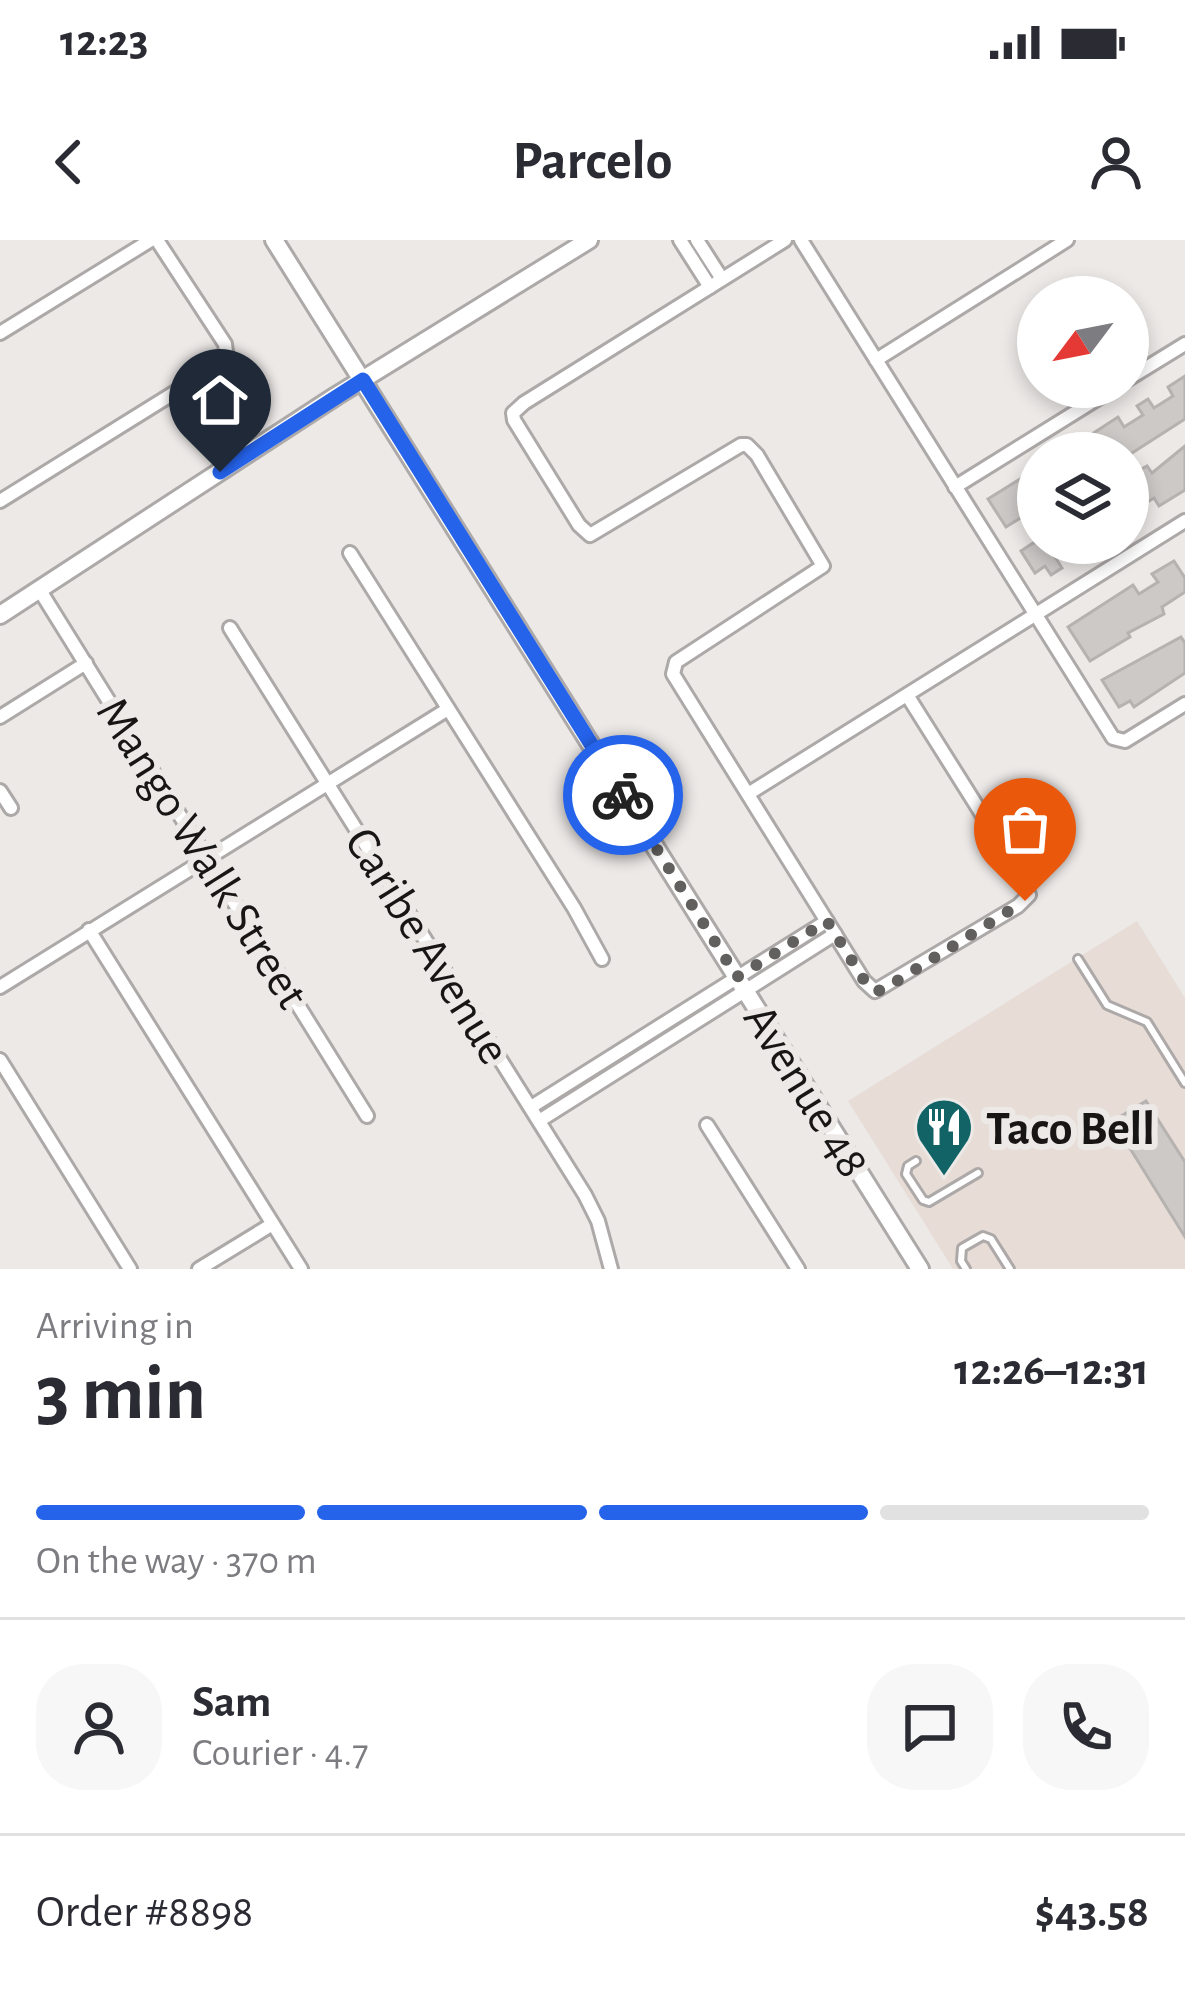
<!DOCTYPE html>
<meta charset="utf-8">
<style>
:root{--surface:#fff;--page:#f7f7f7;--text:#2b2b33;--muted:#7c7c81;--line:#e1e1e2;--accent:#2563eb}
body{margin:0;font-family:"Alegreya Sans",sans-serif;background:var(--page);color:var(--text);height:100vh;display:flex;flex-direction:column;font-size:45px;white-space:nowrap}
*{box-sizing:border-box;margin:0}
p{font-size:39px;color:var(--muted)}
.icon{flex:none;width:66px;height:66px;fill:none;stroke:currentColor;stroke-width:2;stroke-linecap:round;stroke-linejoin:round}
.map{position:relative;height:1029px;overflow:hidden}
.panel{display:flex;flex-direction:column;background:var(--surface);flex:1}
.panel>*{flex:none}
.needle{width:78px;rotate:238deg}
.buttons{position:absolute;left:1017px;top:36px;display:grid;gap:24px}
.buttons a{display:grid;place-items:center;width:132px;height:132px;border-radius:50%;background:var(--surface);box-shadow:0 6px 18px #0003;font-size:60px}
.pin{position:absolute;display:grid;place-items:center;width:102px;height:102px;color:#fff;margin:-123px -51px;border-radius:50% 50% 50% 0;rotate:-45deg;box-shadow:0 0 12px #0007}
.pin .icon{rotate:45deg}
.courier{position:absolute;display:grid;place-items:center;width:120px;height:120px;margin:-60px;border:9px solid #2563eb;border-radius:50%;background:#fff;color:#222;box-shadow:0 3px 15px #0007}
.head em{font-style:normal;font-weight:700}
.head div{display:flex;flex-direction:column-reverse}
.head{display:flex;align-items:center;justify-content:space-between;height:204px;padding:0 36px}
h1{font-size:78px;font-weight:700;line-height:90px}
.bar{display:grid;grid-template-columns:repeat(4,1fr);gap:18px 12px;align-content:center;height:144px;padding:0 36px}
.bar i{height:15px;border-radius:9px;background:var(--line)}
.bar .on{background:var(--accent)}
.bar p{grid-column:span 4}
.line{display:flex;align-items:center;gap:30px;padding:0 36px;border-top:3px solid var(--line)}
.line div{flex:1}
.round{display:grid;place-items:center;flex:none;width:126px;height:126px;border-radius:48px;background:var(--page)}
.status{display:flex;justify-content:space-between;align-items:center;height:84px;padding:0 60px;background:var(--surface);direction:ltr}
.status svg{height:33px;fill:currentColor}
header{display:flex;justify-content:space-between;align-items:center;height:156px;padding:0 36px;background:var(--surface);font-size:54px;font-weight:700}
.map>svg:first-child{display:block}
</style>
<div class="status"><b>12:23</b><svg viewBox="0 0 49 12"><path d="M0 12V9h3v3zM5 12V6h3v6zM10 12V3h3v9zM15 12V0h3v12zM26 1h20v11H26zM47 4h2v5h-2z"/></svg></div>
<header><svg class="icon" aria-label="back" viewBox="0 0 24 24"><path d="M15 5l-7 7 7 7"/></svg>Parcelo<svg class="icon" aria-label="person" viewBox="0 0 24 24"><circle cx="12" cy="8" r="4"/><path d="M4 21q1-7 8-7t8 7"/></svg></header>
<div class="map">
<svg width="1185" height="1029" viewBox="0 0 1185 1029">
<rect width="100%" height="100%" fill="#ece9e7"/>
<path fill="#e7dcd6" d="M1137 681 1185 758V1029H953L848 861Z"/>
<g fill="#ccc9c7" stroke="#b5b2b0" stroke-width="3">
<path d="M1185 136V179L1132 213H1076L1093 202 1089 196 1118 177 1124 187 1143 175 1137 166 1148 159 1154 168 1173 156 1168 147Z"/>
<path d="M1185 206V250L1159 266 1154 258 1134 270 1140 279 1128 286V244L1141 236 1138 231 1147 226 1152 233Z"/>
<path d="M1028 234 1034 243 1038 241V267L1006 287 988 259Z"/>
<path d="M1033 303H1046L1062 328 1051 335 1045 326 1035 333 1021 311Z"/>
<path d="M1174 321 1185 338V352L1162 367 1164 374 1128 393 1130 397 1090 421 1068 387 1133 345 1139 354 1158 342 1152 334Z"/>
<path d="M1181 397 1185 403V433L1134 467 1130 461 1119 467 1102 440Z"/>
<path d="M1146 861 1185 922V997L1113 881Z"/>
</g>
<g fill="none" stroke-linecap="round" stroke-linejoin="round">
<g stroke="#ada9a8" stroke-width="12">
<g id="lane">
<path d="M1078 719 1107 765 1147 782 1185 843"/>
<path d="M916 921 908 926 906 934 923 960 929 962 978 933"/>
<path d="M966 1029 961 1021 962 1008 983 996 991 999 1010 1029"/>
</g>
</g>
<g stroke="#ada9a8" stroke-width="18">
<g id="street">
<path d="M680 0 710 47"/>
<path d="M697 0 722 39"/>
<path d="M785 0 524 163 513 173 514 180 579 285 590 295 741 205H747L757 215 823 326 676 422 673 434 864 741 875 751 1018 666 1029 655 1024 641 907 455"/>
<path d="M801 0 1113 498 1125 501 1185 464"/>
<path d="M0 93 151 0"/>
<path d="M876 120 1067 0"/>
<path d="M1128 139 1185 104"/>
<path d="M955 247 1116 147"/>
<path d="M0 261 227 120 225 104 157 0"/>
<path d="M350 313 574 668 602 719"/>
<path d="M39 349 367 876"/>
<path d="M230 388 585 955 598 981 611 1029"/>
<path d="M0 477 86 423"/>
<path d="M0 551 11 568"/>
<path d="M748 554 1185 281"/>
<path d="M89 690 301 1029"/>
<path d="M0 747 448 469"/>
<path d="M0 820 130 1029"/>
<path d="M531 867 827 681"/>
<path d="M539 881 835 694"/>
<path d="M707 885 798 1029"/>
<path d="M199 1029 271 985"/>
</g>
</g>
<g stroke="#ada9a8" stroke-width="22">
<g id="secondary">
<path d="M274 0 920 1029"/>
<path d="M0 375 336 156 589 0"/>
</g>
</g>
<use href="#lane" stroke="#fff" stroke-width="6"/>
<use href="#street" stroke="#fff" stroke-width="12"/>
<use href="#secondary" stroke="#fff" stroke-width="16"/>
</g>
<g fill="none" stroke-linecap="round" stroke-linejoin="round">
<path stroke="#62605e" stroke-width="12" stroke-dasharray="0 21.6" d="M623 555 737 737 827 681 869 748 881 751 1025 661"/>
<path stroke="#2563eb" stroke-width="15" d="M220 232 363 140 623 555"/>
</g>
<defs>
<g id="restaurant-pin" transform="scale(3)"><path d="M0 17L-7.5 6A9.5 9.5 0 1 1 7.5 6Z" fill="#126366" stroke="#ece9e7"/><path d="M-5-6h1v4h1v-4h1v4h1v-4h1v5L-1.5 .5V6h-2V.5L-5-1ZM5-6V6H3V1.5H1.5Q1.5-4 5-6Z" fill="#fff"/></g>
</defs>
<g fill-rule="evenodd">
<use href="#restaurant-pin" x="944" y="887"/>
</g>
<g text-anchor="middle" stroke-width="12" stroke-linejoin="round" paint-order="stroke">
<g font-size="48" fill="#171615" stroke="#ece9e7">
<text transform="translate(204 612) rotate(58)" y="17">Mango Walk Street</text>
<text transform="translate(429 705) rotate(58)" y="17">Caribe Avenue</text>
<text transform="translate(808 850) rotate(58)" y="17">Avenue 48</text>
</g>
<g font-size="48" font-weight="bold" fill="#171615" stroke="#ece9e7" text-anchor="start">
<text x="986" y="904">Taco Bell</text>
</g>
</g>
</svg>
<div class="buttons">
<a><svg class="needle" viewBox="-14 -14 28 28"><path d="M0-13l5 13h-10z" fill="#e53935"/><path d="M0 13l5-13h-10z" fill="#7c7c81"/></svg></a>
<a><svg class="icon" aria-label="layers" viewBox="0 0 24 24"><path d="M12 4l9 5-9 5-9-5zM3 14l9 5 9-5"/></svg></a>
</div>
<div class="pin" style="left:1025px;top:661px;background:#ea580c"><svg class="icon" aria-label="bag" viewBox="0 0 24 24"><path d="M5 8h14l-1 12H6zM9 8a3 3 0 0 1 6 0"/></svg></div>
<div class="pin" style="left:220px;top:232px;background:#1f2937"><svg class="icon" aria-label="home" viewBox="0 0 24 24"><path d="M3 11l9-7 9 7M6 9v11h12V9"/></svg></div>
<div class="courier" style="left:623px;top:555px"><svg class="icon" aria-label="bike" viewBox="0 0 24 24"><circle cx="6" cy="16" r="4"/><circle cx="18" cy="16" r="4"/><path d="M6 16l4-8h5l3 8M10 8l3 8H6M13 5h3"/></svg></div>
</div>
<section class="panel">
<div class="head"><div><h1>3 min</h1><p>Arriving in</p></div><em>12:26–12:31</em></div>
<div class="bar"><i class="on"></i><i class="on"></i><i class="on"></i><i></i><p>On the way · 370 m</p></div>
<div class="line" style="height:216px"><a class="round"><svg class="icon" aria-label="person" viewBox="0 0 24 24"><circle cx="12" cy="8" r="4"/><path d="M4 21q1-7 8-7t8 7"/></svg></a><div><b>Sam</b><p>Courier · 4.7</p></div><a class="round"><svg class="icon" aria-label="chat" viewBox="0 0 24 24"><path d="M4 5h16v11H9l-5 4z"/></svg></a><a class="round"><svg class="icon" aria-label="phone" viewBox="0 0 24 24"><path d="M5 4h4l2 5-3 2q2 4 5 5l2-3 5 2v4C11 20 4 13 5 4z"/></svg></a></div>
<div class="line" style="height:156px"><div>Order #8898</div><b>$43.58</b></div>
</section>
